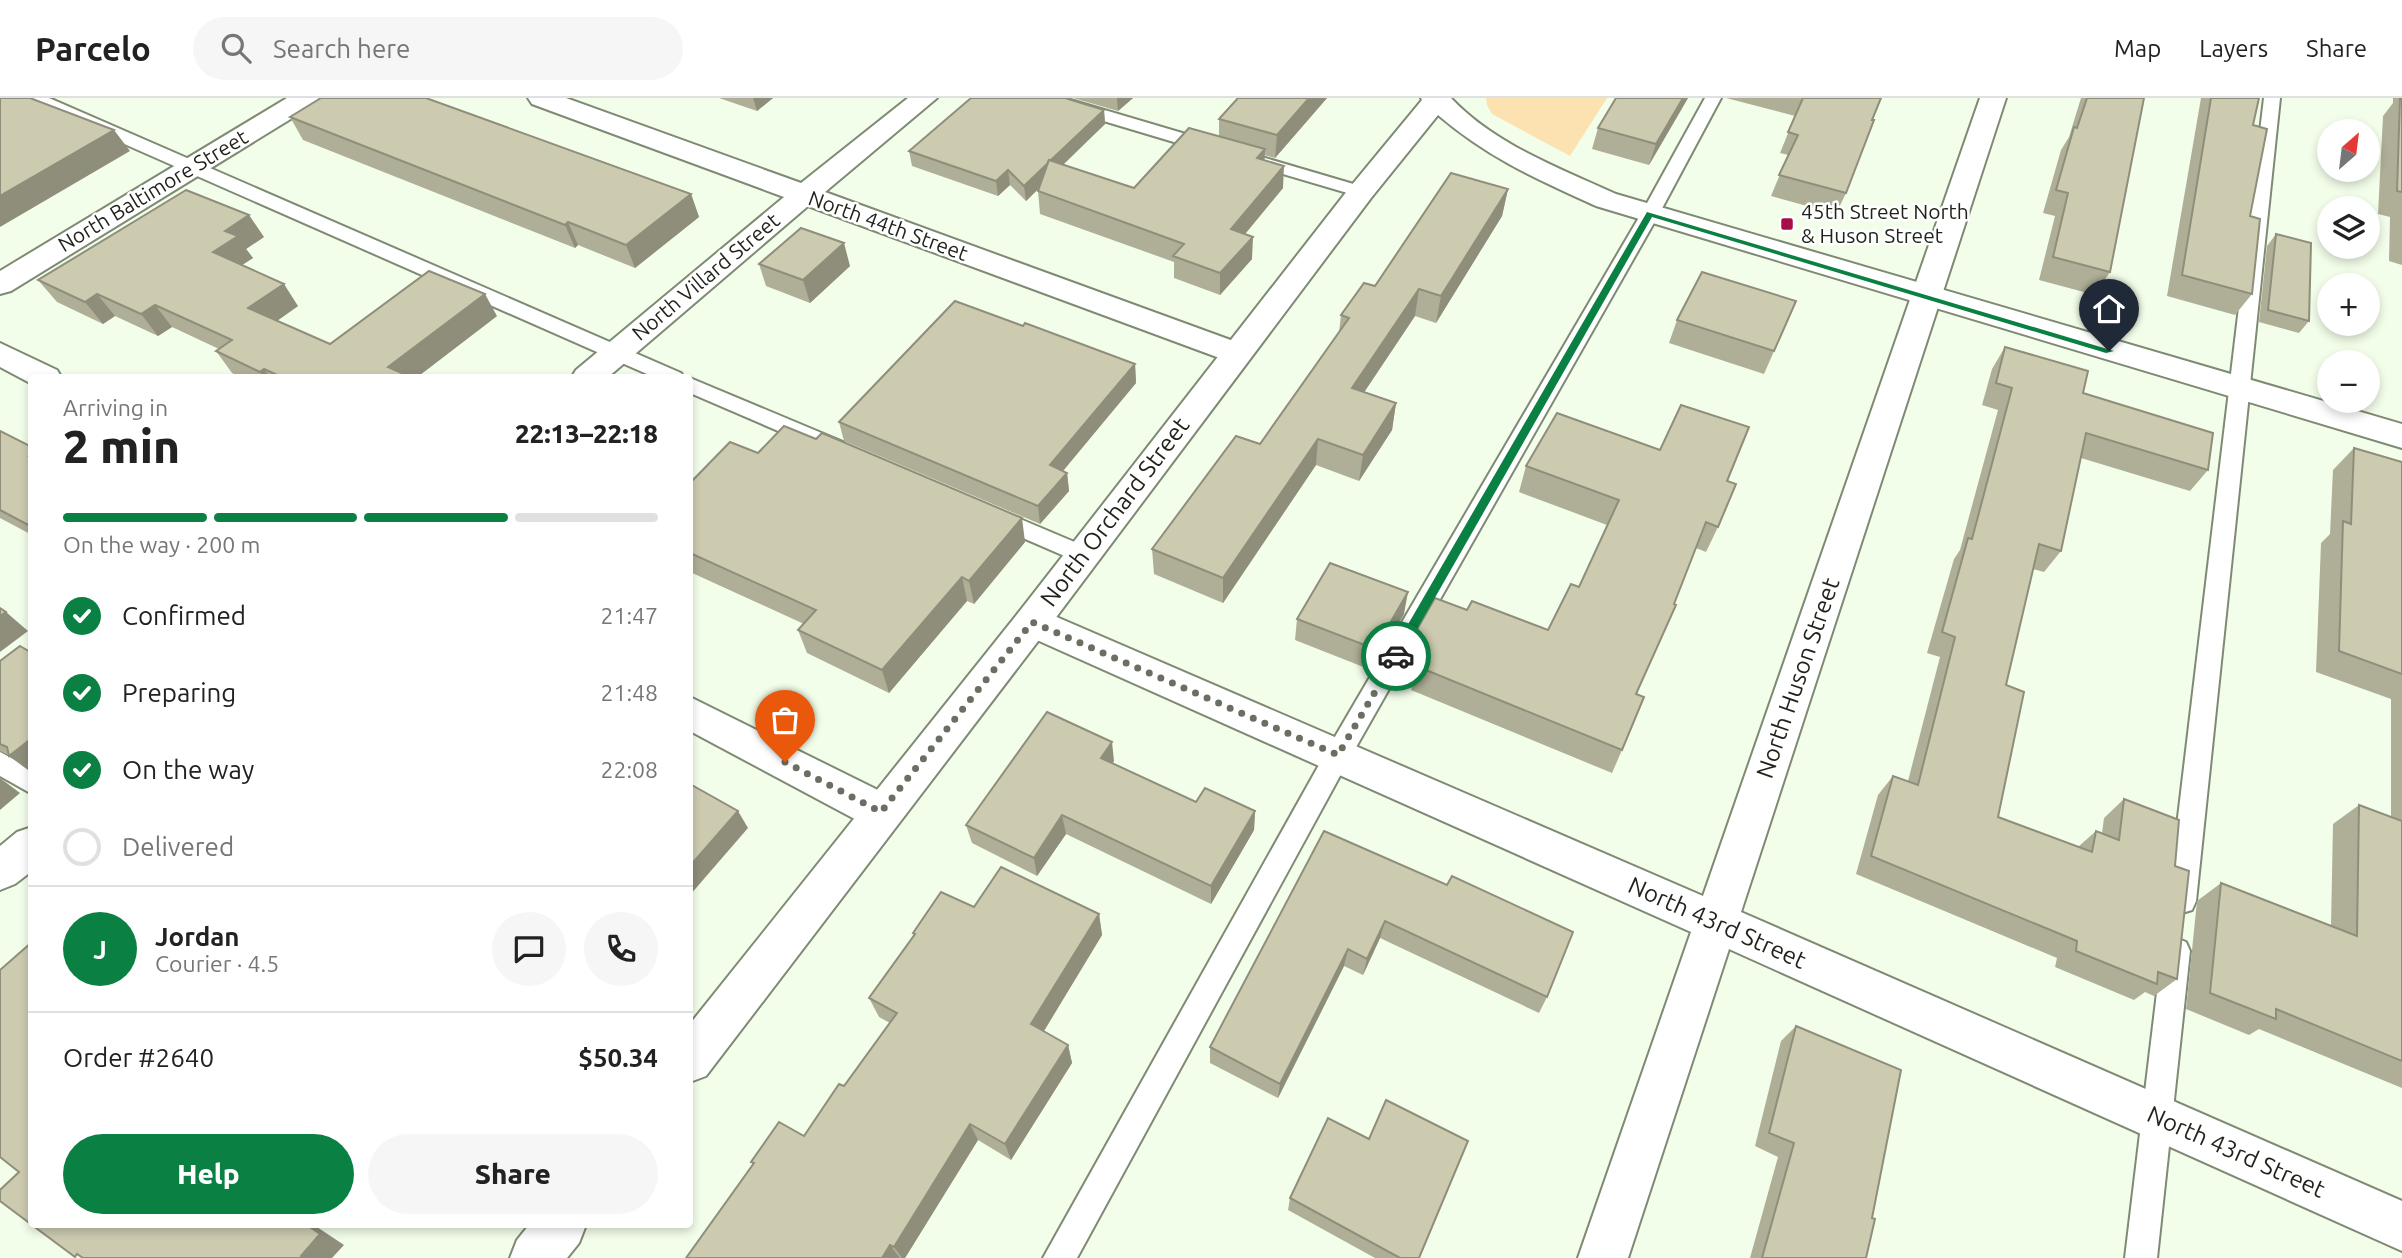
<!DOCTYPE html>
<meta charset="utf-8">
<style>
:root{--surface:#fff;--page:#f6f6f6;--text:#222;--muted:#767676;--line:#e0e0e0;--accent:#0b8043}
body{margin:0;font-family:Ubuntu,sans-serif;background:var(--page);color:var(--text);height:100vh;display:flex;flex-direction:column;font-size:26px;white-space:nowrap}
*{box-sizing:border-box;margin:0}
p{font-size:23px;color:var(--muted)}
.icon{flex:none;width:38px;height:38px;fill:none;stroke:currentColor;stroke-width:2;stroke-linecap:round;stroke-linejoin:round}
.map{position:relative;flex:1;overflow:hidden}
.drawer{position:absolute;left:28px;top:276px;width:665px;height:854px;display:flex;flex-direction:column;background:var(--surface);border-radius:7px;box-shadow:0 4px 10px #0003}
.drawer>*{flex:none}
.needle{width:46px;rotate:28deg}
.controls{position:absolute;left:2317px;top:21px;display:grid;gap:14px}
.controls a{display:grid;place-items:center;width:63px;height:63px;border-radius:50%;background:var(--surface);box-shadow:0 4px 10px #0003;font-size:35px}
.pin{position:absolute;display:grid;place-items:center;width:60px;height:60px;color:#fff;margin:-72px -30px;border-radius:50% 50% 50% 0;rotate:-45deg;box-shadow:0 0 7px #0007}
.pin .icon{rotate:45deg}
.courier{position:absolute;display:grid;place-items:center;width:70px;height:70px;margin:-35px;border:5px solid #0b8043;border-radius:50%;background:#fff;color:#222;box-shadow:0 2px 9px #0007}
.overview em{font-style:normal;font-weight:800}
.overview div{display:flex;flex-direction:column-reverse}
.overview{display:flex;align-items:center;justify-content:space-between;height:119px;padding:0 35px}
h1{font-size:46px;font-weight:800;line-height:52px}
.bar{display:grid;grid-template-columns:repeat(4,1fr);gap:10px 7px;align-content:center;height:84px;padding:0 35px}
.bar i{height:9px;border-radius:5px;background:var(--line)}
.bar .current{background:var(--accent)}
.bar p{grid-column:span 4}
.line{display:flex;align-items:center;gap:18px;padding:0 35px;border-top:2px solid var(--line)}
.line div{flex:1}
.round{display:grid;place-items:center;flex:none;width:74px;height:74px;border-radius:37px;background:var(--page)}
ol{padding:0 35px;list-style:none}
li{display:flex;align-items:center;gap:21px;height:77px}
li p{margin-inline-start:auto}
li .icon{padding:7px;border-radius:50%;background:var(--accent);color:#fff;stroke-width:4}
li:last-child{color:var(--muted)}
li i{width:38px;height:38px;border:4px solid var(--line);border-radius:50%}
.action{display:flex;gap:14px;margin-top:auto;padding:14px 35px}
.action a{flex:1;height:80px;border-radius:42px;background:var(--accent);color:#fff;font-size:28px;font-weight:800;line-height:80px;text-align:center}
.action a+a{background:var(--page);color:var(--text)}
header{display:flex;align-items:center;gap:42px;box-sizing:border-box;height:98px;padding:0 35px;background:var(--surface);border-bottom:2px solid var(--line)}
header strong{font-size:33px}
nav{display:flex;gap:38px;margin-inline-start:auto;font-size:24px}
.search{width:490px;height:63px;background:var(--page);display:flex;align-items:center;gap:18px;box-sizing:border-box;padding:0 24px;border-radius:38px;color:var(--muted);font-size:26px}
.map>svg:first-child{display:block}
</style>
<header>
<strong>Parcelo</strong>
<div class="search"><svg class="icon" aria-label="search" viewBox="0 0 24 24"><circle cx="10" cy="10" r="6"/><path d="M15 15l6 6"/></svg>Search here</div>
<nav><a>Map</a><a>Layers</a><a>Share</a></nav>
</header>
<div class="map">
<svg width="2402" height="1160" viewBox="0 0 2402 1160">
<rect width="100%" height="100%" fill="#f3feea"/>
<path fill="#fce1b1" d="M1486 0H1607L1570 58 1492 16 1487 7Z"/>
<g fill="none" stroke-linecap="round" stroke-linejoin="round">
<g stroke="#7e8a73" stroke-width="4">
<g id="service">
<path d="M27 0H49L681 275 684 280H656L29 4Z"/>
<path d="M1038 0H1064L1216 45 1219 49 1210 54 1204 53 1040 4Z"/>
<path d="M1705 0H1721L1659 116 1347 665 1077 1160H1043L1329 649 1641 116Z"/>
<path d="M2264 0H2280L2196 803 2192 812 2182 815 2172 812 2168 803Z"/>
<path d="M1255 57 1367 90 1370 94 1361 99 1249 66 1246 62Z"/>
<path d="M690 280 843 344 846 349 843 354 835 357 827 354 690 295Z"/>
<path d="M994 410 1091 451 1094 457 1091 463 1083 466 986 424 983 418 986 412Z"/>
<path d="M0 654 32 671V696L0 678Z"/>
<path d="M2176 840 2186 844 2190 853 2157 1160H2125L2162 853 2166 844Z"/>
</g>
</g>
<g stroke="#7e8a73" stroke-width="4">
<g id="minor">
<path d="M287 0H319L315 6 11 193 0 196V173Z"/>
<path d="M528 0H566L801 85 908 0H937L825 94 1247 248 1252 255 1247 262 1236 266 1225 262 808 108 607 280H571L576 272 784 99 532 6Z"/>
<path d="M1980 0H2006L1741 814 2402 1103V1153L1729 851 1628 1160H1578L1691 834 1019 534 1013 524 1019 514 1032 509 1045 514 1703 798Z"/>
<path d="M0 245 57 272 62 280H32V286L0 269Z"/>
<path d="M690 599 896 701 902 714 896 727 881 732 866 727 690 633Z"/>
<path d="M32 729V773L15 786 0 792V748L17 734Z"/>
</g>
</g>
<g stroke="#7e8a73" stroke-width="4">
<g id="tertiary">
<path d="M1421 0H1451C1494 46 1559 70 1616 96L2402 326V350L1596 108C1535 80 1490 61 1438 17L1371 100 1045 534 706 978 690 984V926L1019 514 1351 88 1422 2Z"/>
<path d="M529 1127H586L579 1145 567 1160H510L517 1142Z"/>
</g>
</g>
<use href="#service" fill="#fff" fill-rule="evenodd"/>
<use href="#minor" fill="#fff" fill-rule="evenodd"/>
<use href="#tertiary" fill="#fff" fill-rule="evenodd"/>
</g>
<g fill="#afaf97">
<path d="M719 0H773L757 13Z"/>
<path d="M1073 0H1133L1118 13Z"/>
<path d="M1238 0H1327L1275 60 1264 57V62L1283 90 1245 136 1252 161 1220 197 1174 180V164L1040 116 1038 93 1039 90 1026 103 1010 87 998 98 912 68 909 53 1104 12 1105 26 1063 66 1134 90 1219 39V21Z"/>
<path d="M1688 0 1649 67 1592 51 1598 30Z"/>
<path d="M1726 0H1881L1872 22 1846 95 1836 116 1771 98 1788 57 1780 55 1795 18Z"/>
<path d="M2081 0H2144L2110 174 2095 197 2039 182 2055 118 2043 115 2061 52 2069 39Z"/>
<path d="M2201 0H2259L2253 27 2250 118 2252 196 2235 217 2167 198Z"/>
<path d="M2393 0H2402V167L2389 163 2390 119 2378 116 2383 18 2393 5Z"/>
<path d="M290 19 691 96 699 119 635 170 578 147 575 150 303 42Z"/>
<path d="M1508 91 1502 118 1436 225 1415 218 1364 294 1396 305 1392 332 1359 383 1316 367 1223 505 1154 476 1152 451 1260 346 1339 234 1341 217 1375 188Z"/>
<path d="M2276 136 2309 223 2299 235 2259 224 2267 148Z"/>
<path d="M264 139 246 151 253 160 242 167 298 208 277 223 330 246 497 218 416 280H242L232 275 216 253 219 251 172 229 158 238 115 218 103 226 57 204 38 182Z"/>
<path d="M759 166 850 168 810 205 766 188Z"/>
<path d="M1796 203 1764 276 1669 245 1677 222Z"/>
<path d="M1023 228 1135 266 1136 285 1063 373 1067 375 1069 393 1040 426 844 343 839 324Z"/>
<path d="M2005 249 2208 372 2190 393 2081 360 2061 453 2044 474 2033 471 2006 587 1998 719 2078 749 2096 733 2102 735 2104 720 2124 701 2175 768 2177 881 2154 898 2145 894 2134 902 2055 869 2057 860 1856 776 1878 697 1893 678 1908 683 1940 559 1927 555 1954 461 1960 452 1998 312 1982 307 1992 271Z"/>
<path d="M0 333 32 349V437L0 420Z"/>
<path d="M2354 350 2402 364V990L2259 931 2249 937 2186 911 2197 803 2221 785 2331 828 2333 726 2359 707 2391 719V601L2316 574 2321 445 2330 436 2333 372Z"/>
<path d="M758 355 1025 444 974 506 967 503 889 595 807 555 798 532 804 526 690 474V385Z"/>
<path d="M1526 368 1727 383 1718 429 1706 454 1696 450 1636 596 1622 652 1612 675 1411 592 1412 588 1397 582 1402 558 1467 512 1548 532 1579 489 1607 427 1519 394Z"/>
<path d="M1404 516 1371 572 1295 542 1297 521Z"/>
<path d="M0 563 8 657 0 653Z"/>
<path d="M1114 663 1112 666 1196 704 1255 713 1254 732 1211 806 1066 736 1037 778 972 745 966 727Z"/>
<path d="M1324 733 1547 899 1539 915 1380 840 1363 877 1344 868 1278 1000 1210 965V949Z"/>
<path d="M974 809 1099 816 1102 837 1044 933 1068 947 1072 965 1011 1062 978 1042 905 1160H686L753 1066 751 1064 804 1038 844 988 890 925 879 919 869 900 914 838 913 835Z"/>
<path d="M1796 928 1872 1120 1866 1160H1750L1778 1059 1755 1048 1781 943Z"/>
<path d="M1290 1100 1419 1160H1375L1288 1112Z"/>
</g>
<g fill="#8f8e7b">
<path d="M753 0H773L757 13Z"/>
<path d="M1117 0H1133L1118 13Z"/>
<path d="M1309 0H1327L1275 60 1277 37Z"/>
<path d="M1683 0H1688L1649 67 1656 46Z"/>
<path d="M1104 12 1105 26 1026 103 1024 88Z"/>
<path d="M114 32 130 53 0 129V98Z"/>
<path d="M1265 51 1264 74 1257 60Z"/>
<path d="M1284 68 1283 90 1231 153V131Z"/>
<path d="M1008 72 1010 87 998 98 996 83Z"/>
<path d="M1508 91 1502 118 1436 225 1441 198Z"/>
<path d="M691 96 699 119 635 170 626 147Z"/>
<path d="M249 117 264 139 246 151 253 160 228 176 213 154 225 133Z"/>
<path d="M568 124 578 147 575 150 565 127Z"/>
<path d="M1253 139 1252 161 1220 197V175Z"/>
<path d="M844 145 850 168 810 205 803 182Z"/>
<path d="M284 186 298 208 264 232 248 210Z"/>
<path d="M1419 191 1415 218 1349 317 1352 290Z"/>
<path d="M97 196 115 218 103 226 85 204Z"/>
<path d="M485 196 497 218 416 280H395L388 269Z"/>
<path d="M155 207 172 229 158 238 141 216Z"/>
<path d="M1135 266 1136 285 1052 386 1050 367Z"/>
<path d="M264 271 271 280H264L260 274Z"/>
<path d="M1396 305 1392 332 1359 383 1363 357Z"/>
<path d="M1318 341 1316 367 1223 505V480Z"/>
<path d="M1067 375 1069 393 1040 426 1038 408Z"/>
<path d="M1022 420 1025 444 974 506 969 483Z"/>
<path d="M962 479 967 503 889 595 882 572Z"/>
<path d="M1408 494 1404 516 1371 572 1375 551Z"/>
<path d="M6 514 28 533 0 554V518Z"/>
<path d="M32 640V675L9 658Z"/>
<path d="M1112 644 1114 663 1103 680 1101 660Z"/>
<path d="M0 680 20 695 0 712Z"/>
<path d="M738 713 748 730 690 797V768Z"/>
<path d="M1255 713 1254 732 1211 806V788Z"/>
<path d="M1062 717 1066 736 1037 778 1034 760Z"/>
<path d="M1099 816 1102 837 1036 946 1031 926Z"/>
<path d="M1385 823 1380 840 1363 877 1367 861Z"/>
<path d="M1348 851 1344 868 1278 1000 1280 986Z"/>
<path d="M1068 947 1072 965 1011 1062 1005 1046Z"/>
<path d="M970 1026 978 1042 905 1160H902L894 1149Z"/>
<path d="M307 1127H314L344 1147 332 1160H303L301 1158Z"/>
<path d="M890 1147 900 1160H882Z"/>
</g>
<g fill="#cccbb0" stroke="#8f8e7b" stroke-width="2">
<path d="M0 0H30L114 32 0 98Z"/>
<path d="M321 0H426L691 96 626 147 568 124 565 127 290 19Z"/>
<path d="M971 0H1065L1104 12 1051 62H1049L1047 66 1024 88 1008 72 996 83 909 53Z"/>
<path d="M1238 0H1309L1277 37 1219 21Z"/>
<path d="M1616 0H1683L1656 46 1598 30Z"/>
<path d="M1803 0H1881L1872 22H1874L1846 95 1779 77 1798 37 1788 34Z"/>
<path d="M2087 0H2144L2110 174 2053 159 2068 95 2056 92 2074 29 2077 30Z"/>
<path d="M2211 0H2259L2253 27 2267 31 2250 118 2260 121 2252 196 2182 177Z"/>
<path d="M2400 0H2402V94L2397 93Z"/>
<path d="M1189 30 1265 51 1257 60 1284 68 1231 131 1253 139 1220 175 1173 158 1184 146 1038 93 1049 62 1134 90Z"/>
<path d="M1451 75 1508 91 1441 198 1419 191 1352 290 1396 305 1363 357 1318 341 1223 480 1152 451 1236 338 1260 346 1349 220 1341 217 1364 185 1375 188Z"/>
<path d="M186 92 249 117 225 133 238 138 213 154 284 186 248 210 330 246 429 173 485 196 388 269 413 280H284L264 271 260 274 216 253 232 242 155 207 141 216 97 196 85 204 38 182Z"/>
<path d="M801 130 844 145 803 182 759 166Z"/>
<path d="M2276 136 2311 145 2309 223 2268 212Z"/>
<path d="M1702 174 1796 203 1774 253 1677 222Z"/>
<path d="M955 203 1023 228 1025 225 1135 266 1050 367 1067 375 1038 408 839 324Z"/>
<path d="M2005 249 2088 273 2083 295 2213 335 2208 372 2086 335 2061 453 2039 446 2006 587 2024 594 1998 719 2092 754 2096 733 2119 742 2124 701 2179 722 2175 768 2189 773 2177 881 2158 874 2157 886 2076 853 2077 843 1871 758 1893 678 1918 687 1955 539 1942 534 1968 440 1972 441 2012 290 1996 285Z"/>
<path d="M1681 307 1749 329 1727 383 1736 386 1718 429 1706 424 1674 506 1676 507 1636 596 1644 599 1622 652 1416 568 1418 564 1402 558 1435 500 1467 512 1472 503 1548 532 1571 486 1579 489 1619 402 1526 368 1557 315 1660 352Z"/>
<path d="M784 328 816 341 822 335 1022 420 969 483 962 479 882 572 798 532 816 512 690 455V385L730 344 758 355Z"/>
<path d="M0 333 32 349V356L29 358 32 359V429L0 412Z"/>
<path d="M2354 350 2402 364V576L2339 553 2343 423 2351 426Z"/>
<path d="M1330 465 1408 494 1375 551 1297 521Z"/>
<path d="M0 510 6 514 0 518Z"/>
<path d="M20 548 32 555V640L9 658 7 649 0 646V563Z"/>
<path d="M1047 614 1112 644 1101 660 1196 704 1205 690 1255 713 1211 788 1062 717 1034 760 966 727Z"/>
<path d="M690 686 738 713 690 768Z"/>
<path d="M2359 707 2402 723V963L2276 911V921L2210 895 2221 785 2357 838Z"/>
<path d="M1324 733 1447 787 1452 778 1573 834 1547 899 1385 823 1367 861 1348 851 1280 986 1210 949Z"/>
<path d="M1001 769 1099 816 1031 926 1068 947 1005 1046 970 1026 894 1149 890 1147 882 1160H686L754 1065 751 1064 779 1024 804 1038 839 986 844 988 897 915 869 900 915 836 913 835 941 794 974 809Z"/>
<path d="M32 844V1127L0 1103V1092L19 1074 0 1059V872Z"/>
<path d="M1796 928 1901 972 1872 1120 1875 1121 1866 1160H1762L1794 1045 1769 1035Z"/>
<path d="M1386 1002 1468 1043 1419 1160H1400L1290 1100 1328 1020 1369 1041Z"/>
<path d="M32 1127H307L320 1136 301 1158 303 1160H83L77 1156 75 1159Z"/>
</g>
<path fill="#0b8043" d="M1647 114 2114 253 2106 255 1652 119 1400 561H1392V554Z"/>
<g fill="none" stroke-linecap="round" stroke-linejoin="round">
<path stroke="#697063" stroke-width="7" stroke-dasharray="0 12.6" d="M785 664 881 714 1032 524 1338 657 1396 558"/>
</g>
<rect fill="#a50e47" stroke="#fff" stroke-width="2.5" x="1780" y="119" width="14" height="14" rx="3.5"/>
<g text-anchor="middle" stroke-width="5" stroke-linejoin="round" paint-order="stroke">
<g font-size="21" fill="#1f231a" stroke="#fff">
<text transform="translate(153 93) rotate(-31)" y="7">North Baltimore Street</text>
<text transform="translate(888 128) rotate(20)" y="7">North 44th Street</text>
<text transform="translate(706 179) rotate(-40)" y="7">North Villard Street</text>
</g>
<g font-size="21" fill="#1f231a" stroke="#fff" text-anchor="start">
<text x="1801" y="121">45th Street North<tspan x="1801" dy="24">&amp; Huson Street</tspan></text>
</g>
<g font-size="24" fill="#1f231a" stroke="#fff">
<text transform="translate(1115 414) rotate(-53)" y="8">North Orchard Street</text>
<text transform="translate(1798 580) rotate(-71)" y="8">North Huson Street</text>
<text transform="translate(1717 825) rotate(24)" y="8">North 43rd Street</text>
<text transform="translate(2236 1054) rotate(24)" y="8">North 43rd Street</text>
</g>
</g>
</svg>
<div class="controls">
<a><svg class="needle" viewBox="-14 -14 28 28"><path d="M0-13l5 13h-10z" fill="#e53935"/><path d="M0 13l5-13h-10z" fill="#767676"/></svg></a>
<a><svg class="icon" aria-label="layers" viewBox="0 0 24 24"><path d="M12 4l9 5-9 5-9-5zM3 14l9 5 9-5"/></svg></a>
<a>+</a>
<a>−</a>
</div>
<div class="pin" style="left:785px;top:664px;background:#ea580c"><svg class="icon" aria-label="bag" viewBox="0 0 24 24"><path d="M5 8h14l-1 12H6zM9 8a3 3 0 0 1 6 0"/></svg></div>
<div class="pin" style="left:2109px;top:253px;background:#1f2937"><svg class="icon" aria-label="home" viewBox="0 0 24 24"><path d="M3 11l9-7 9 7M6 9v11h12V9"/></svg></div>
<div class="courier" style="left:1396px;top:558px"><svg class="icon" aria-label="car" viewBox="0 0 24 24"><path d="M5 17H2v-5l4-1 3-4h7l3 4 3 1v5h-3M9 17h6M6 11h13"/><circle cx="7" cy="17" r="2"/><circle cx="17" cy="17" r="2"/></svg></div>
<section class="drawer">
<div class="overview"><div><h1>2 min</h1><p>Arriving in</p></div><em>22:13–22:18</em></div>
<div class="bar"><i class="current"></i><i class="current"></i><i class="current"></i><i></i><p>On the way · 200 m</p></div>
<ol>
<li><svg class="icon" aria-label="check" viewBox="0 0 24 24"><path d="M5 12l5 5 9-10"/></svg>Confirmed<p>21:47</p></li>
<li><svg class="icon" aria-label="check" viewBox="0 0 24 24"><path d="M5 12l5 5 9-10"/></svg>Preparing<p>21:48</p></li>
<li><svg class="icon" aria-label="check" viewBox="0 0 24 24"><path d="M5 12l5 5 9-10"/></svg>On the way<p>22:08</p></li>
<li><i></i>Delivered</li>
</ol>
<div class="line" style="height:126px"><b class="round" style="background:var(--accent);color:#fff">J</b><div><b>Jordan</b><p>Courier · 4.5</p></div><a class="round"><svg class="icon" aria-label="chat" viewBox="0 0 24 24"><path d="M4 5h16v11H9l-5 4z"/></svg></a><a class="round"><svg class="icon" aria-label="phone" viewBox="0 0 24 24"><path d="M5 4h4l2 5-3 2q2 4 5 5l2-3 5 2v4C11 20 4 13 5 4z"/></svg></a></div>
<div class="line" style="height:91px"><div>Order #2640</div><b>$50.34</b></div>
<div class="action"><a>Help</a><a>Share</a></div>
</section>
</div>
